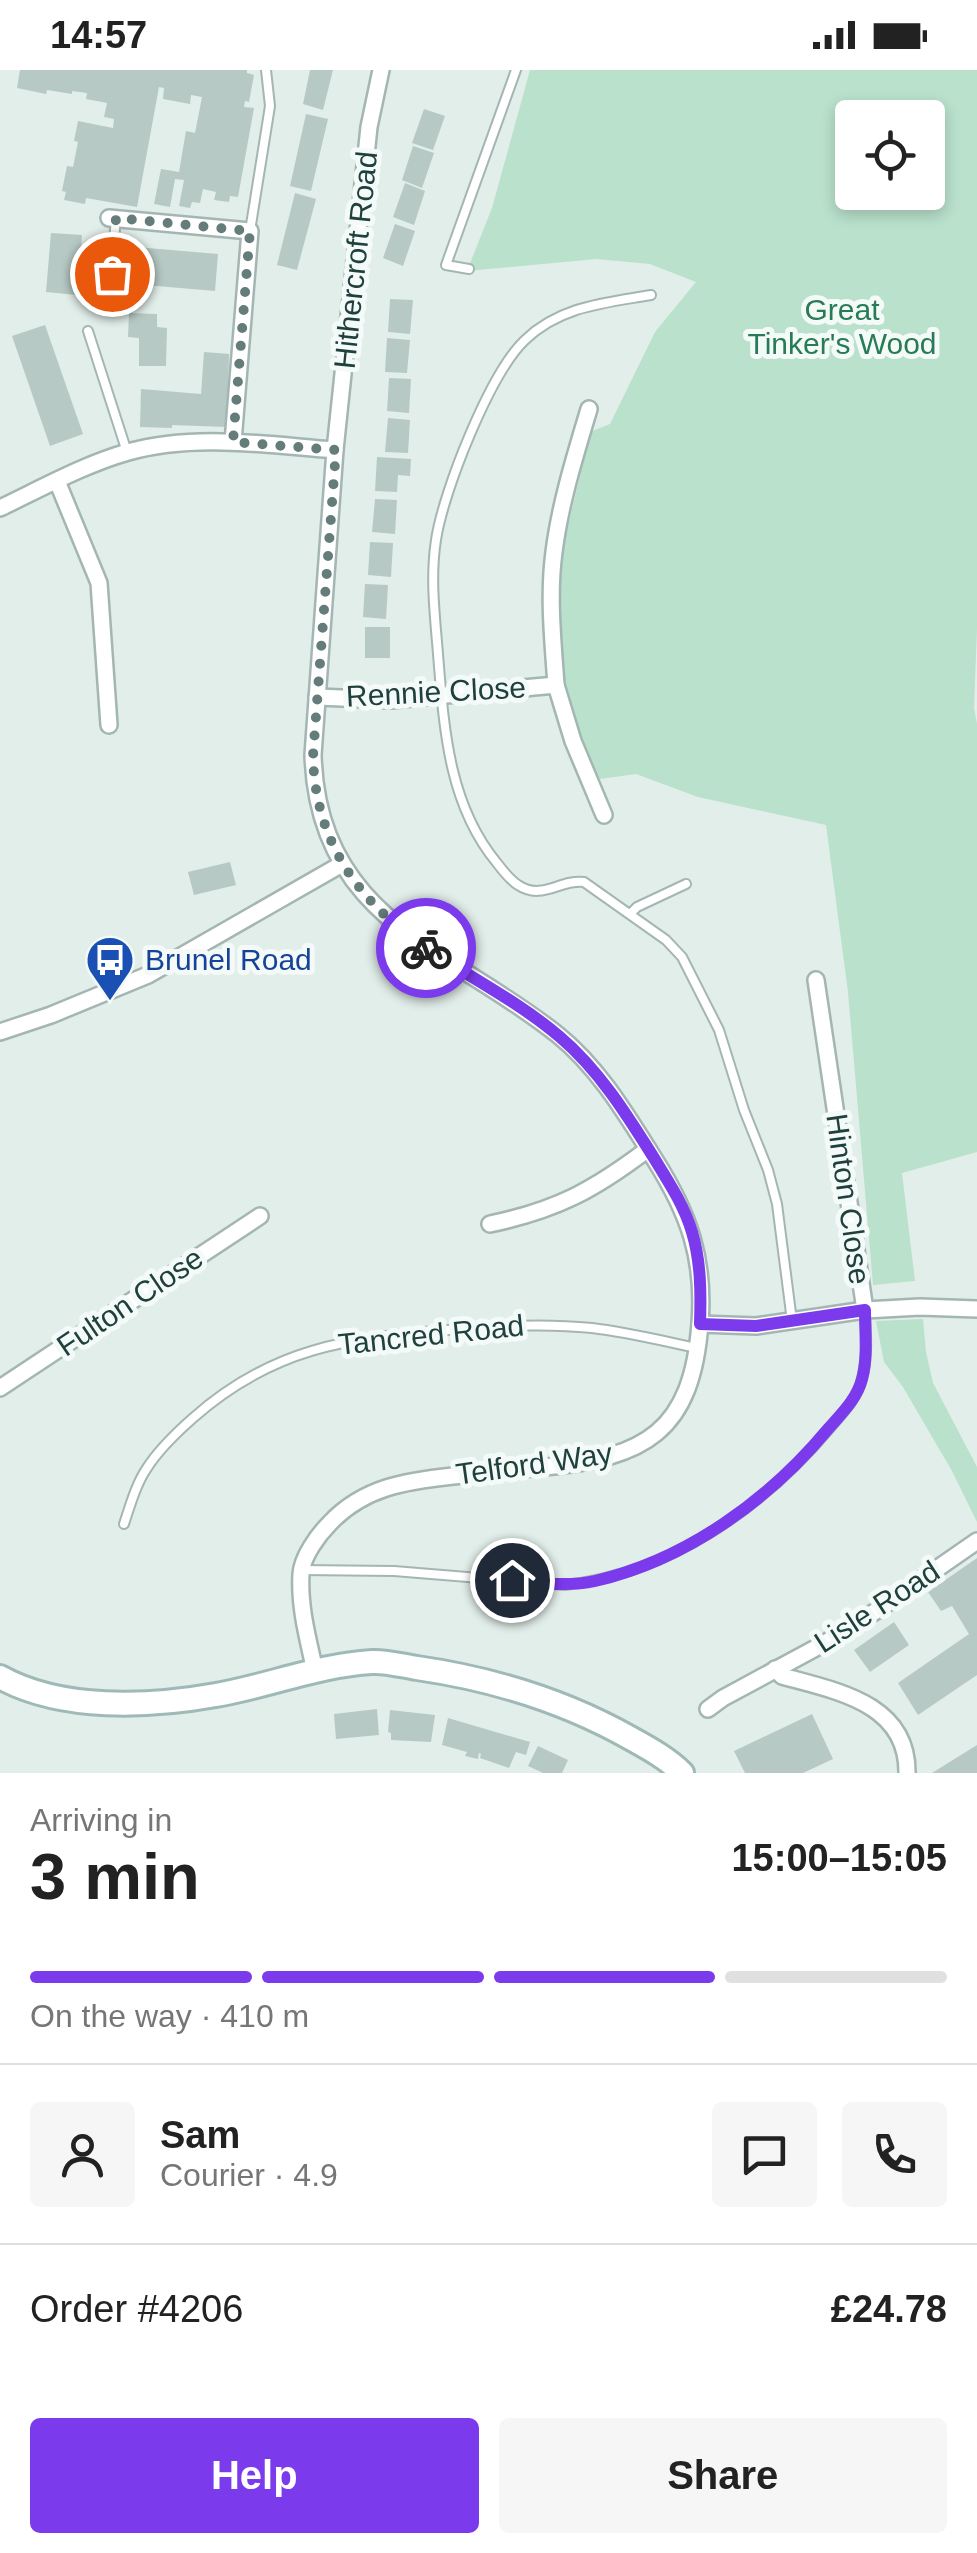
<!DOCTYPE html>
<meta charset="utf-8">
<style>
:root{--surface:#fff;--page:#f6f6f6;--text:#222;--muted:#767676;--line:#e0e0e0;--accent:#7c3aed}
body{margin:0;font-family:Helvetica,sans-serif;background:var(--page);color:var(--text);height:100vh;display:flex;flex-direction:column;font-size:38px;white-space:nowrap}
*{box-sizing:border-box;margin:0}
p{font-size:32px;color:var(--muted)}
.icon{flex:none;width:55px;height:55px;fill:none;stroke:currentColor;stroke-width:2;stroke-linecap:round;stroke-linejoin:round}
.map{position:relative;height:1703px;overflow:hidden}
.drawer{display:flex;flex-direction:column;background:var(--surface);flex:1}
.drawer>*{flex:none}
.fabs{position:absolute;left:835px;top:30px;display:grid;gap:20px}
.fabs a{display:grid;place-items:center;width:110px;height:110px;border-radius:10px;background:var(--surface);box-shadow:0 5px 15px #0003;font-size:50px}
.pin{position:absolute;display:grid;place-items:center;width:85px;height:85px;color:#fff;margin:-42px;border:5px solid #fff;border-radius:50%;box-shadow:0 2px 10px #0007}
.courier{position:absolute;display:grid;place-items:center;width:100px;height:100px;margin:-50px;border:8px solid #7c3aed;border-radius:50%;background:#fff;color:#222;box-shadow:0 2px 12px #0007}
.head em{font-style:normal;font-weight:700}
.head div{display:flex;flex-direction:column-reverse}
.head{display:flex;align-items:center;justify-content:space-between;height:170px;padding:0 30px}
h1{font-size:65px;font-weight:700;line-height:75px}
.bar{display:grid;grid-template-columns:repeat(4,1fr);gap:15px 10px;align-content:center;height:120px;padding:0 30px}
.bar i{height:12px;border-radius:8px;background:var(--line)}
.bar .active{background:var(--accent)}
.bar p{grid-column:span 4}
.line{display:flex;align-items:center;gap:25px;padding:0 30px;border-top:2px solid var(--line)}
.line div{flex:1}
.round{display:grid;place-items:center;flex:none;width:105px;height:105px;border-radius:10px;background:var(--page)}
.action{display:flex;gap:20px;margin-top:auto;padding:20px 30px}
.action a{flex:1;height:115px;border-radius:10px;background:var(--accent);color:#fff;font-size:40px;font-weight:700;line-height:115px;text-align:center}
.action a+a{background:var(--page);color:var(--text)}
.status{display:flex;justify-content:space-between;align-items:center;height:70px;padding:0 50px;background:var(--surface);direction:ltr}
.status svg{height:28px;fill:currentColor}
.map>svg:first-child{display:block}
</style>
<div class="status"><b>14:57</b><svg viewBox="0 0 49 12"><path d="M0 12V9h3v3zM5 12V6h3v6zM10 12V3h3v9zM15 12V0h3v12zM26 1h20v11H26zM47 4h2v5h-2z"/></svg></div>
<div class="map">
<svg width="977" height="1703" viewBox="0 0 977 1703">
<rect width="100%" height="100%" fill="#e2eeea"/>
<g fill="#b9e1cb" fill-rule="evenodd">
<path d="M530 0H977V559L974 638 977 654V1082L902 1103 915 1211 873 1215 848 922 826 755 698 727 636 704 600 709 583 678 564 607 558 500 590 362 610 354 655 262 696 212 650 194 596 189 467 201 492 138ZM852 48H928V122H852Z"/>
<path d="M923 1249 926 1282 933 1313 977 1397V1452L952 1401 903 1317 884 1292 876 1251Z"/>
</g>
<g fill="#b7c9c4">
<path d="M20 0H247V3L254 5 249 32 245 31 244 37 254 38 238 127 230 126 229 132 214 130 216 122 203 119 200 133 192 132 190 138 179 136 184 110 175 109 170 137 154 134 161 99 179 102 186 61 195 63 202 27 191 25 190 34 163 29 164 18 159 17 137 137 86 128 85 134 64 130 66 122 62 121 67 96 73 97 78 72 74 71 78 51 113 58 114 49 104 47 107 33 86 29 87 23 72 21V24L47 20 46 24 17 18Z"/>
<path d="M310 0H333L323 40 303 34Z"/>
<path d="M424 39 445 46 433 80 412 73Z"/>
<path d="M306 44 328 49 311 121 290 116Z"/>
<path d="M413 76 434 83 422 118 402 110Z"/>
<path d="M405 113 425 121 414 155 393 147Z"/>
<path d="M295 123 316 129 297 200 277 195Z"/>
<path d="M395 154 415 161 403 196 383 188Z"/>
<path d="M51 163 82 165 77 225 46 222Z"/>
<path d="M136 177 218 184 215 221 133 214Z"/>
<path d="M390 229 413 230 410 264 388 262Z"/>
<path d="M129 243 157 244V257L167 258 166 296H139V268L128 267Z"/>
<path d="M45 255 83 364 50 376 12 266Z"/>
<path d="M387 268 410 270 407 303 385 302Z"/>
<path d="M204 282 229 284 227 357 172 355V358L140 357 141 319 201 324Z"/>
<path d="M389 308 411 309 409 343 387 341Z"/>
<path d="M388 348 410 350 408 383 385 382Z"/>
<path d="M377 387 411 389 410 406 398 405 397 422 375 421Z"/>
<path d="M375 429 397 430 395 464 372 462Z"/>
<path d="M370 472 393 473 391 507 368 505Z"/>
<path d="M365 514 388 515 386 549 363 547Z"/>
<rect x="365" y="557" width="25" height="31"/>
<path d="M230 792 236 815 194 825 188 802Z"/>
<path d="M977 1488V1605L918 1645 898 1613 969 1564 952 1536 941 1541 928 1522Z"/>
<path d="M894 1552 909 1575 870 1602 854 1580Z"/>
<path d="M377 1639 379 1665 336 1669 334 1644Z"/>
<path d="M390 1640 435 1645 431 1672 391 1670V1663L388 1662Z"/>
<path d="M812 1644 833 1689 803 1703H745L734 1681Z"/>
<path d="M448 1648 530 1672 526 1685 516 1682 509 1698 480 1688 481 1684 479 1683 478 1689 465 1686 467 1682 442 1675Z"/>
<path d="M977 1675V1703H932Z"/>
<path d="M538 1676 568 1690 562 1703H543L528 1696Z"/>
</g>
<g fill="none" stroke-linecap="round" stroke-linejoin="round">
<g stroke="#a4b6b3" stroke-width="12">
<g id="lane">
<path d="M250 161 270 36 266 0"/>
<path d="M469 199 446 195 516 0"/>
<path d="M111 204 116 148"/>
<path d="M651 225C605 233 560 236 525 270 490 303 443 422 436 470 430 508 435 546 438 584 444 657 448 734 497 793 503 801 510 810 518 815 542 831 560 809 584 812L666 870 682 887 719 960 744 1040 768 1100 777 1134 792 1251"/>
<path d="M88 261 127 382"/>
<path d="M630 844 637 837 686 814"/>
<path d="M124 1454C130 1436 136 1414 147 1398 159 1379 176 1363 193 1348 272 1278 347 1268 447 1260 496 1256 544 1253 592 1258 627 1262 663 1271 697 1278"/>
<path d="M301 1500 394 1501 565 1515C669 1504 763 1437 829 1359 842 1344 857 1329 862 1309 868 1287 866 1263 865 1240"/>
</g>
</g>
<g stroke="#a4b6b3" stroke-width="20">
<g id="street">
<path d="M109 148 250 161 233 372"/>
<path d="M57 411 99 513 109 655"/>
<path d="M0 438C40 419 85 394 128 382 194 363 267 375 335 380"/>
<path d="M556 615C553 571 548 526 554 482 560 434 575 386 589 339"/>
<path d="M317 627 391 630 556 615 573 671 604 745"/>
<path d="M816 910 865 1240"/>
<path d="M0 962 51 945 148 905 342 794"/>
<path d="M490 1154C557 1140 594 1120 648 1079"/>
<path d="M700 1254 756 1256 865 1240 920 1237 977 1239"/>
<path d="M0 1318 260 1146"/>
<path d="M775 1599 782 1606C836 1621 908 1633 907 1703"/>
<path d="M315 1601C308 1569 299 1537 301 1504 302 1487 318 1465 330 1453 364 1417 406 1411 453 1406 483 1403 513 1400 544 1397 645 1388 692 1362 700 1253 705 1189 689 1144 655 1090 627 1046 599 998 558 965 451 879 318 851 313 685L335 380 369 57 381 0"/>
<path d="M708 1639 723 1628 825 1573 876 1541 977 1471"/>
</g>
</g>
<g stroke="#9fbab6" stroke-width="28">
<path id="secondary" d="M0 1607C61 1641 149 1637 216 1625 268 1616 319 1595 372 1592 386 1591 403 1596 417 1598 493 1609 565 1631 632 1669 650 1679 668 1689 682 1703"/>
</g>
<use href="#lane" stroke="#fff" stroke-width="8"/>
<use href="#street" stroke="#fff" stroke-width="15"/>
<use href="#secondary" stroke="#fff" stroke-width="22"/>
</g>
<g fill="none" stroke-linecap="round" stroke-linejoin="round">
<path stroke="#647d7a" stroke-width="10" stroke-dasharray="0 18" d="M112 204 116 148 250 161 233 372 336 380 313 686C315 770 357 831 426 878"/>
<path stroke="#7c3aed" stroke-width="12" d="M426 878C471 908 519 932 560 967 599 1000 627 1045 654 1088 668 1111 684 1135 692 1162 701 1192 701 1223 700 1254L756 1256 865 1240C865 1263 868 1287 862 1309 857 1329 841 1344 828 1359 769 1430 686 1490 595 1511 567 1517 539 1513 512 1510"/>
</g>
<defs>
<g id="bus-pin" transform="scale(2.5)"><path d="M0 17L-7.5 6A9.5 9.5 0 1 1 7.5 6Z" fill="#1a4fb4" stroke="#f3faf7"/><path d="M-5-6H5V4H4V6H2V4H-2V6H-4V4H-5ZM-3.5-4V0h7V-4ZM-3.5 1.2v1.5H-2V1.2ZM2 1.2v1.5H3.5V1.2Z" fill="#fff"/></g>
</defs>
<g fill-rule="evenodd">
<use href="#bus-pin" x="110" y="890"/>
</g>
<g text-anchor="middle" stroke-width="10" stroke-linejoin="round" paint-order="stroke">
<g font-size="30" fill="#20403e" stroke="#f3faf7">
<text transform="translate(356 190) rotate(-84)" y="10">Hithercroft Road</text>
<text transform="translate(436 622) rotate(-3)" y="10">Rennie Close</text>
<text transform="translate(848 1129) rotate(82)" y="10">Hinton Close</text>
<text transform="translate(130 1232) rotate(-34)" y="10">Fulton Close</text>
<text transform="translate(431 1265) rotate(-6)" y="10">Tancred Road</text>
<text transform="translate(534 1394) rotate(-8)" y="10">Telford Way</text>
<text transform="translate(877 1537) rotate(-33)" y="10">Lisle Road</text>
</g>
<g font-size="30" fill="#277b57" stroke="#f3faf7">
<text x="842" y="250">Great<tspan x="842" dy="34">Tinker's Wood</tspan></text>
</g>
<g font-size="30" fill="#164399" stroke="#f3faf7" text-anchor="start">
<text x="145" y="900">Brunel Road</text>
</g>
</g>
</svg>
<div class="fabs">
<a><svg class="icon" aria-label="locate" viewBox="0 0 24 24"><circle cx="12" cy="12" r="6"/><path d="M12 2v4M12 18v4M2 12h4M18 12h4"/></svg></a>
</div>
<div class="pin" style="left:112px;top:204px;background:#ea580c"><svg class="icon" aria-label="bag" viewBox="0 0 24 24"><path d="M5 8h14l-1 12H6zM9 8a3 3 0 0 1 6 0"/></svg></div>
<div class="pin" style="left:512px;top:1510px;background:#1f2937"><svg class="icon" aria-label="home" viewBox="0 0 24 24"><path d="M3 11l9-7 9 7M6 9v11h12V9"/></svg></div>
<div class="courier" style="left:426px;top:878px"><svg class="icon" aria-label="bike" viewBox="0 0 24 24"><circle cx="6" cy="16" r="4"/><circle cx="18" cy="16" r="4"/><path d="M6 16l4-8h5l3 8M10 8l3 8H6M13 5h3"/></svg></div>
</div>
<section class="drawer">
<div class="head"><div><h1>3 min</h1><p>Arriving in</p></div><em>15:00–15:05</em></div>
<div class="bar"><i class="active"></i><i class="active"></i><i class="active"></i><i></i><p>On the way · 410 m</p></div>
<div class="line" style="height:180px"><a class="round"><svg class="icon" aria-label="person" viewBox="0 0 24 24"><circle cx="12" cy="8" r="4"/><path d="M4 21q1-7 8-7t8 7"/></svg></a><div><b>Sam</b><p>Courier · 4.9</p></div><a class="round"><svg class="icon" aria-label="chat" viewBox="0 0 24 24"><path d="M4 5h16v11H9l-5 4z"/></svg></a><a class="round"><svg class="icon" aria-label="phone" viewBox="0 0 24 24"><path d="M5 4h4l2 5-3 2q2 4 5 5l2-3 5 2v4C11 20 4 13 5 4z"/></svg></a></div>
<div class="line" style="height:130px"><div>Order #4206</div><b>£24.78</b></div>
<div class="action"><a>Help</a><a>Share</a></div>
</section>
